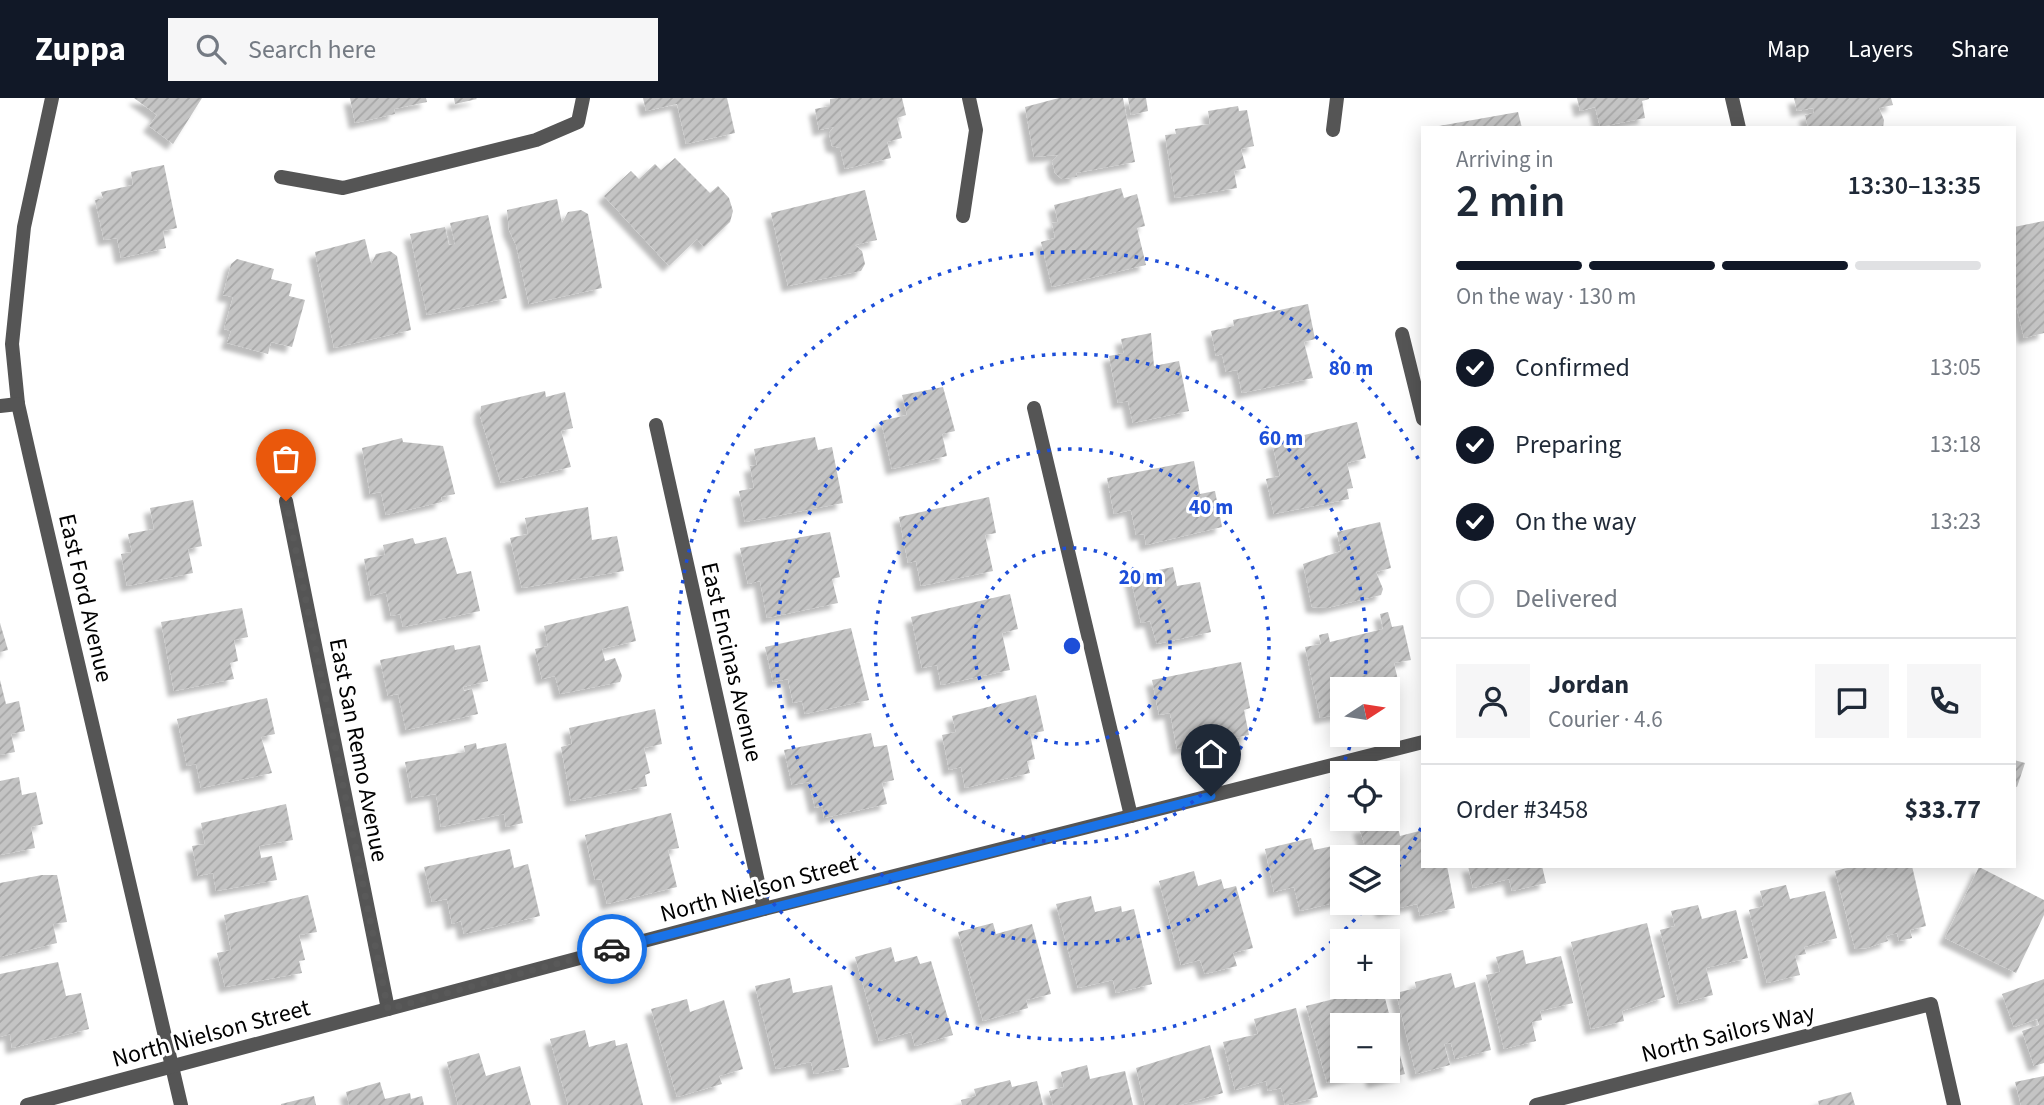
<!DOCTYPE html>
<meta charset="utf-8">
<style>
:root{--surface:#fff;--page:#f6f6f7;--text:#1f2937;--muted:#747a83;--line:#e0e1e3;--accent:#111827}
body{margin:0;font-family:"Source Sans 3",sans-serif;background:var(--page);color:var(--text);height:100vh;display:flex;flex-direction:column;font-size:26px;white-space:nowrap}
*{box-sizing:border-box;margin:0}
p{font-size:23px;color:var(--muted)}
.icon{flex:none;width:38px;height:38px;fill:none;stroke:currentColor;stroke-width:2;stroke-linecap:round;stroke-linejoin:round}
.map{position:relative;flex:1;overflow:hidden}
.panel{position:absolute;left:1421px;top:28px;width:595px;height:742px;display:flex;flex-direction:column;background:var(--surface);border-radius:0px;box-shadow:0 4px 18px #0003}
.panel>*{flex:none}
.needle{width:46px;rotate:78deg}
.buttons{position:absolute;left:1330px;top:579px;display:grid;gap:14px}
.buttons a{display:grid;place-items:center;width:70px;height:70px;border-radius:0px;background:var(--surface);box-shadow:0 4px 18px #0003;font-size:35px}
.pin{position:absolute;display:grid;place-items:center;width:60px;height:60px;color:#fff;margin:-72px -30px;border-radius:50% 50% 50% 0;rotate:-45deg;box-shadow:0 0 7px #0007}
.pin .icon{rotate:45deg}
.courier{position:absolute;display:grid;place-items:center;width:70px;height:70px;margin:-35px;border:5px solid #1a73e8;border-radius:50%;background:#fff;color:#222;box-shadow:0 2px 9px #0007}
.head em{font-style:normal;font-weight:600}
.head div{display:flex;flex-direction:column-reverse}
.head{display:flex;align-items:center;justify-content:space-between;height:119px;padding:0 35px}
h1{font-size:46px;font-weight:600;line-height:52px}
.bar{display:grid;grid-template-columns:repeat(4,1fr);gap:10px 7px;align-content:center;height:84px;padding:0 35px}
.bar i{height:9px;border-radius:5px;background:var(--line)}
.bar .current{background:var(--accent)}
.bar p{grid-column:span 4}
.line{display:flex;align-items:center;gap:18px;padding:0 35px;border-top:2px solid var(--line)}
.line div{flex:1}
.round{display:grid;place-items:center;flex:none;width:74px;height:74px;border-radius:0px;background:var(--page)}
ol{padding:0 35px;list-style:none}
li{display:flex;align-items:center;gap:21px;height:77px}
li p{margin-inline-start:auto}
li .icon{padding:7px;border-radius:50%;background:var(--accent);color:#fff;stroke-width:4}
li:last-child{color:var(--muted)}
li i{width:38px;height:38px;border:4px solid var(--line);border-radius:50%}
header{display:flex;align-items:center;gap:42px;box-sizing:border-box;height:98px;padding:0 35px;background:var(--accent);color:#fff}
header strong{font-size:33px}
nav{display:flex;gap:38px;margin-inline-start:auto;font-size:24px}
.search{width:490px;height:63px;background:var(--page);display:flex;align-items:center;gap:18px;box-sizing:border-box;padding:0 24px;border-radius:0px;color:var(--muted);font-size:26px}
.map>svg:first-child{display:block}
</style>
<header>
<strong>Zuppa</strong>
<div class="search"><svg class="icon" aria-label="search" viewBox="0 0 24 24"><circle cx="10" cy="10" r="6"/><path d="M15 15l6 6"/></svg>Search here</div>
<nav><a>Map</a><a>Layers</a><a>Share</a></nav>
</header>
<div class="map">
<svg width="2044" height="1007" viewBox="0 0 2044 1007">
<defs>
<pattern id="building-hatch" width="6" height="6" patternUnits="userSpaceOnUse" patternTransform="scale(1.75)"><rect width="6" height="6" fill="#c4c4c4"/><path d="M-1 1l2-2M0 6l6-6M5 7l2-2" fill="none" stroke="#a7a7a7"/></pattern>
<filter id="shadow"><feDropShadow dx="-6" dy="6" stdDeviation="2" flood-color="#0004"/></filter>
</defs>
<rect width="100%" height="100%" fill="#fff"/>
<g fill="url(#building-hatch)" filter="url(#shadow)">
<path d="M134 0H202L173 46 149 28 157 17Z"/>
<path d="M350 0H426L427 4 394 11 395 16 355 25Z"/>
<path d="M454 0H476L477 1 455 6Z"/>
<path d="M643 0H727L735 35 686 46 677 6 646 13Z"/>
<path d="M836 0H902L906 17 897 20 902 40 887 44 891 60 845 71 840 50 832 48 829 35 834 29 819 32 815 11 830 8V1Z"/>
<path d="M1059 0H1123L1135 64 1076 75 1077 79 1062 81 1055 75 1052 63 1058 57 1034 59 1025 9Z"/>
<path d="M1128 0H1146L1148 13 1131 17Z"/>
<path d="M1577 0H1649V1L1642 3 1645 20 1600 29 1595 9 1580 13Z"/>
<path d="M1794 0H1891L1893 7 1879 10 1884 22 1883 30H1808L1805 17 1814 15 1813 10 1797 13Z"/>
<path d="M1238 8 1239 13 1247 12 1254 48 1241 51 1246 70 1234 73 1237 90 1175 100 1165 37 1176 36 1175 31 1210 26 1208 13Z"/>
<path d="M1518 14 1522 30H1439V28Z"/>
<path d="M675 60 710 95 718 88 729 100 733 113 730 124 704 149 697 141 669 168 604 98 631 73 639 81 655 66 661 72Z"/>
<path d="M164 67 177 130 163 133 166 150 121 160 117 140 104 142 95 102 103 100 101 94 133 87 131 74Z"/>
<path d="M1121 90 1124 100 1137 96 1145 128 1137 130 1146 167 1052 189 1041 144 1055 140 1052 125 1058 124 1054 107Z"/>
<path d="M865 92 877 142 855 147 862 153 865 166 861 173 788 188 771 115Z"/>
<path d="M557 101 562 125 568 114 581 112 588 116 602 190 529 206 516 147 509 132 507 112Z"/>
<path d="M488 117 507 200 427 217 410 136 445 129 449 147 455 146 450 125Z"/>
<path d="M2044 123V235L2024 240 2014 199V129Z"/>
<path d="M365 141 371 166 376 156 390 153 397 158 411 232 334 250 315 154Z"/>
<path d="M237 161 274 171 271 181 292 186 289 198 305 202 292 249 271 244 268 256 227 245 231 233 224 231 233 199 223 197 231 166Z"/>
<path d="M1308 206 1315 241 1304 244 1313 280 1242 295 1237 272 1226 274 1222 256 1216 258 1211 233 1234 228 1233 222Z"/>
<path d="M1151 235 1154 268 1179 263 1189 313 1133 325 1128 303 1118 305 1109 258 1124 255 1121 241Z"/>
<path d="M943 289 955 333 942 336 947 358 892 371 881 323 907 317 902 297Z"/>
<path d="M545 293 546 299 565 294 573 330 561 333 571 369 501 385 480 318 481 308Z"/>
<path d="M1357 324 1366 360 1347 365 1353 390 1347 391 1349 401 1274 416 1266 381 1280 378 1272 345Z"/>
<path d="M815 339 818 352 832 349 843 405 745 424 739 393 754 390 750 368 757 367 754 351Z"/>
<path d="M402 340 403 344 443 348 455 396 441 399 442 404 386 417 381 394 370 396 362 350Z"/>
<path d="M1194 363 1200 396 1215 393 1222 429 1146 447 1144 436 1136 437 1131 412 1114 416 1107 380Z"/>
<path d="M989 399 996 435 985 437 993 473 921 488 916 463 908 465 899 419Z"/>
<path d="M193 402 202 448 188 451 193 475 127 488 121 456 132 454 128 436 154 431 150 410Z"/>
<path d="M588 409 592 442 617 438 624 473 522 490 510 440 528 436 525 420Z"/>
<path d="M1380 424 1391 470 1376 474 1383 491 1381 497 1327 510 1312 509 1303 466 1341 453 1337 434Z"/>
<path d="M830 434 840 479 832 481 838 505 767 520 760 483 748 486 740 450Z"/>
<path d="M446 439 457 476 471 473 480 513 403 529 400 516 391 518 386 494 371 498 364 461 385 457 383 447 413 440 415 446Z"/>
<path d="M1173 469 1177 488 1200 484 1211 534 1157 546 1150 523 1141 525 1130 478Z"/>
<path d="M1010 496 1018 531 1002 535 1010 572 941 587 937 567 922 570 911 519Z"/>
<path d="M628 508 636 543 602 551 605 563 615 560 622 578 620 584 560 596 555 578 542 581 535 551 548 548 544 528Z"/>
<path d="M242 510 248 539 234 542 238 563 230 565 234 581 174 593 161 524Z"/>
<path d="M1388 514 1392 529 1403 527 1411 562 1394 565 1400 591 1394 592 1396 604 1388 606V592H1342V616L1320 620 1305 549 1321 546 1319 537 1328 535 1330 544 1383 531 1380 516Z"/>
<path d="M0 525 8 552 0 554Z"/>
<path d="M851 530 869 602 805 616 802 603 793 605 788 581 773 584 765 549Z"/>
<path d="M454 547 455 552 480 547 488 583 463 589 464 593 472 591 478 616 406 632 398 596 388 598 380 562Z"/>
<path d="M1241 564 1250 610 1244 612 1249 637 1177 651 1170 615 1159 617 1152 582Z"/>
<path d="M0 582 6 606 19 603 25 633 11 636 15 654 0 657Z"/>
<path d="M1036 597 1044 633 1030 636 1035 661 1027 663 1030 675 965 690 961 669 949 672 942 637 956 634 952 618Z"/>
<path d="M267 600 275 636 261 639 272 675 201 690 196 666 187 668 177 621Z"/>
<path d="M655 611 662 646 644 650 650 675 645 677 647 688 571 703 561 649 572 646 569 630Z"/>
<path d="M871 635 874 649 887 647 894 682 882 685 887 706 824 720 822 708 815 710 809 684 792 687 784 652Z"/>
<path d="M476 645 477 651 506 645 523 725 506 729 504 716 441 729 436 696 412 700 405 664 465 654 464 648Z"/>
<path d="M2014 662 2025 665 2017 689 2014 688Z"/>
<path d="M19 679 22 697 36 694 43 726 31 729 35 750 0 757V683Z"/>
<path d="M286 706 293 742 259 748 261 760 272 758 277 782 216 793 213 775 198 778 192 748 205 746 201 725Z"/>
<path d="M671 715 679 750 668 752 677 789 607 806 601 781 595 782 585 737Z"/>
<path d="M1396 722 1400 738 1423 732V768H1447L1455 810 1420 818 1417 806 1382 814 1380 805H1388V760H1369L1359 730Z"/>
<path d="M1311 740 1314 752 1337 747 1342 770V803L1300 813 1294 789 1274 794 1265 751Z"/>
<path d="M510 751 514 770 528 766 540 818 464 836 461 823 452 826 447 801 432 804 424 769Z"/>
<path d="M1468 768H1542L1546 785 1512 793 1509 781 1473 790Z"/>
<path d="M1855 768H1912L1926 828 1910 832 1912 840 1899 843 1897 835 1886 838 1888 843 1867 850 1855 851 1835 773Z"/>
<path d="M1979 769 2044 802V817L2016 875 1945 840Z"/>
<path d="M1194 773 1198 788 1221 781 1224 791 1236 788 1253 850 1233 855 1237 868 1205 876 1200 862 1181 867 1159 783Z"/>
<path d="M42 777H57L67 824 53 826 57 845 0 859V785Z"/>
<path d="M1786 787 1790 801 1825 793 1837 840 1804 849 1806 856 1795 858 1800 877 1767 885 1749 812 1764 808 1760 793Z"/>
<path d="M308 797 317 834 299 837 305 862 299 863 302 875 225 889 217 855 231 852 224 817Z"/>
<path d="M1091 798 1095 814 1121 808 1122 814 1134 811 1152 886 1116 895 1113 882 1078 890 1056 806Z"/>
<path d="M1698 807 1702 821 1736 812 1748 860 1706 870 1713 897 1679 906 1660 832 1675 828 1671 813Z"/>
<path d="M993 825 996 836 1032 826 1051 896 1026 902 1028 910 983 923 958 834Z"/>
<path d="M1647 825 1665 899 1622 913 1624 923 1591 931 1571 844Z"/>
<path d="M891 849 895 864 917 858 920 866 931 863 953 937 915 948 911 934 879 943 855 859Z"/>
<path d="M1523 852 1526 866 1561 858 1573 905 1540 913 1542 922 1532 924 1536 943 1504 951 1486 877 1500 874 1496 859Z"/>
<path d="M58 864 66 898 81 895 89 931 12 950 10 936 0 939V876Z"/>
<path d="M1451 875 1455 890 1475 884 1491 952 1455 961 1451 945 1444 946 1450 967 1416 976 1396 895 1416 890 1415 884Z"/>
<path d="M790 880 793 895 832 887 849 969 814 976 811 964 776 971 755 888Z"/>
<path d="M2044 881V965L2034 968 2022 933 2039 927 2037 921 2014 929 2002 896Z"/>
<path d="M1382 889 1405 976 1373 984 1370 973H1388V928H1342V973L1368 974 1327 985 1306 908Z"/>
<path d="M687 901 690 914 724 902 743 971 719 978 722 986 677 999 651 911Z"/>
<path d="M1296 910 1318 999 1285 1007 1281 990 1268 993 1266 983 1235 992 1223 944 1258 936 1254 921Z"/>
<path d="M585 932 589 949 615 942 616 948 627 945 643 1007H568L550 941Z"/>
<path d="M1210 947 1223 995 1180 1007H1145L1136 970Z"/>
<path d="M479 955 486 978 520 968 531 1007H458L447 964Z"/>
<path d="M1087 967 1090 981 1125 973 1133 1007H1053L1049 993 1064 989 1061 974Z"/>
<path d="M2044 978V1007H2021L2015 984Z"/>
<path d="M1010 982 1012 989 1037 983 1043 1007H962L961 1002 976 998 974 991Z"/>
<path d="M380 984 385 1001 410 995 411 1001 422 998 424 1007H349L346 994Z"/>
<path d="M1851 994 1855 1007H1819L1818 1003Z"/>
<path d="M314 998 316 1007H281V1006Z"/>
</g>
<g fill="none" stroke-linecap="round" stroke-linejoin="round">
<g stroke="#555" stroke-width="14">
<path d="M52 0 24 129 12 246 18 306 30 359 181 1007"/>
<path d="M1732 0 1739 30"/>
<path d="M1333 32 1337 0"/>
<path d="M281 79 343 90 536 42 578 24 583 0"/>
<path d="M963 118 976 32 969 0"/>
<path d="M1402 236 1423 321"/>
<path d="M0 308 18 306"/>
<path d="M1034 310 1131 718"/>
<path d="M656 327 764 811"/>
<path d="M286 403 388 911"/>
<path d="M27 1007 764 811 1423 644"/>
<path d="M1536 1007 1931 906 1954 1007"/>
</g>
</g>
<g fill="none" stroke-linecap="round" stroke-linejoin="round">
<path stroke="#595959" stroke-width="7" stroke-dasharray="0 12.6" d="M286 403 388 911 612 851"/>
<path stroke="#1a73e8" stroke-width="9" d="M612 851 1211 698"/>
</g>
<g fill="none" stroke="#1d4ed8" stroke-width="3.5" stroke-dasharray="3.5 7">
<circle cx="1072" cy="548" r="98"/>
<circle cx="1072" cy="548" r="197"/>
<path d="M1353 639A295 295 0 1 1 1364 589"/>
<path d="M1421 730A394 394 0 0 1 1389 782M1369 806A394 394 0 1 1 1421 366"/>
</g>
<g text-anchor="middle" stroke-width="6" stroke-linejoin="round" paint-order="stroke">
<g font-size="24" fill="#000" stroke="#fff">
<text transform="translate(86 500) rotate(77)" y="8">East Ford Avenue</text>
<text transform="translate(732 564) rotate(77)" y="8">East Encinas Avenue</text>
<text transform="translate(359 652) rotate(79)" y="8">East San Remo Avenue</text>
<text transform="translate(759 790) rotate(-15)" y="8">North Nielson Street</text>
<text transform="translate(211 935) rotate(-15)" y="8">North Nielson Street</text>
<text transform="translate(1728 935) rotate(-14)" y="8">North Sailors Way</text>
</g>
</g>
<circle cx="1072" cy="548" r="10" fill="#1d4ed8" stroke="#fff" stroke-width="3.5"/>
<g font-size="21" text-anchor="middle" font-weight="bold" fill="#1d4ed8" stroke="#fff" stroke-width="6" stroke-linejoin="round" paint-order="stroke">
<text x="1351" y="277">80 m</text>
<text x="1281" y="347">60 m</text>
<text x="1211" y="416">40 m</text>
<text x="1141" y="486">20 m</text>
</g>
</svg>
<div class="buttons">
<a><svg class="needle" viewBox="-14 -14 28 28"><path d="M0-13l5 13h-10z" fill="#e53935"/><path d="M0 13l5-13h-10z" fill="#747a83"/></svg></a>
<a><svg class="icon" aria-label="locate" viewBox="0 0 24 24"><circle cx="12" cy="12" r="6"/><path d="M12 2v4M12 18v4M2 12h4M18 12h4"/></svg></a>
<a><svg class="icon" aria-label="layers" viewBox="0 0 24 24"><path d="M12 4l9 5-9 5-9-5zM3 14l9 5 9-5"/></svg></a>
<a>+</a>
<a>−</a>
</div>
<div class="pin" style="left:286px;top:403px;background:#ea580c"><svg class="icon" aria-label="bag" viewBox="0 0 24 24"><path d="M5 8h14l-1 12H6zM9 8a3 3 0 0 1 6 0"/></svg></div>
<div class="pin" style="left:1211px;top:698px;background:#1f2937"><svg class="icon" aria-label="home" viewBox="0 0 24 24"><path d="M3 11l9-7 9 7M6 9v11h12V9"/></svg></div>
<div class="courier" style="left:612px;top:851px"><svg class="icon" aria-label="car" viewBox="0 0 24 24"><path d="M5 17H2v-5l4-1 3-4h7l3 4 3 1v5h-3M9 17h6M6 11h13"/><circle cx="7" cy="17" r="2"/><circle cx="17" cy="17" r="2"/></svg></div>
<section class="panel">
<div class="head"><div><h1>2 min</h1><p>Arriving in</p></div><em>13:30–13:35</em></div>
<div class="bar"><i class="current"></i><i class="current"></i><i class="current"></i><i></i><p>On the way · 130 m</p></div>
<ol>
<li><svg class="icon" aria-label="check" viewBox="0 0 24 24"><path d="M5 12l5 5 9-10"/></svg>Confirmed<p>13:05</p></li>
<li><svg class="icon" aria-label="check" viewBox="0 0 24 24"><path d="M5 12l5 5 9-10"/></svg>Preparing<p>13:18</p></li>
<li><svg class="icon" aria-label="check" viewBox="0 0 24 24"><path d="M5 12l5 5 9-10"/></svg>On the way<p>13:23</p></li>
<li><i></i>Delivered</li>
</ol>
<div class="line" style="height:126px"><a class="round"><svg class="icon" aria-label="person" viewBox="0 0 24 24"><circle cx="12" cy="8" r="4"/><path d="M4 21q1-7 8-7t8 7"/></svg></a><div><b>Jordan</b><p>Courier · 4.6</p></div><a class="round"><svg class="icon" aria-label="chat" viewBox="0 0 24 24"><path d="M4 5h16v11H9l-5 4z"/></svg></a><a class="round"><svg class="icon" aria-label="phone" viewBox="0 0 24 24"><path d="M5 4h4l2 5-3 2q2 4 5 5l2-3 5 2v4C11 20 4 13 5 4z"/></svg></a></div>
<div class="line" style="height:91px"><div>Order #3458</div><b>$33.77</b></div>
</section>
</div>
